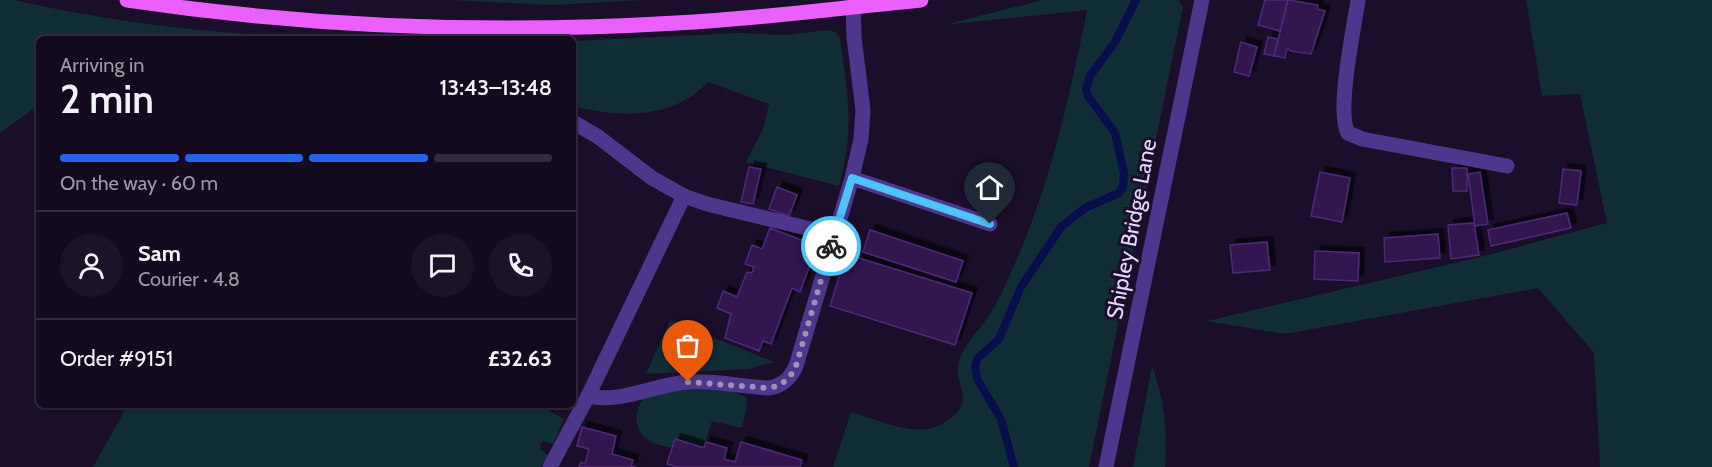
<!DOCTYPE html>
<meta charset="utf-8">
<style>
:root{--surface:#140a20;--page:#1d1329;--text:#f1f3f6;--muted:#9d9aa5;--line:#332b3e;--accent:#2563eb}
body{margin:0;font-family:Cabin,sans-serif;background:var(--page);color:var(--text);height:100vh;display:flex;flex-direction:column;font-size:22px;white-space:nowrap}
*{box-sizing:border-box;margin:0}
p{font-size:20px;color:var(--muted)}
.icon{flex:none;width:33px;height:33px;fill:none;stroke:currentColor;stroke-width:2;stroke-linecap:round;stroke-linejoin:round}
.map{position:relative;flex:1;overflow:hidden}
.drawer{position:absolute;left:36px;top:36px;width:540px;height:372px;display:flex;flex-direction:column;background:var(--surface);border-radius:9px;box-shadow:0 2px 4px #0004,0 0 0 2px var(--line)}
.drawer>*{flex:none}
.pin{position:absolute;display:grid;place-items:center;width:51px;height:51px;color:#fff;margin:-62px -26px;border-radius:50% 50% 50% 0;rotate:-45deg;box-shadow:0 0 6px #0007}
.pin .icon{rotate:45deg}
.courier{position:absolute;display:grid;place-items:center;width:60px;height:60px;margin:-30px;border:4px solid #4fc3f7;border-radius:50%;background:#fff;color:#222;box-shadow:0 2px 8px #0007}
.headline em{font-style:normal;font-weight:600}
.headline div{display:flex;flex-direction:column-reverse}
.headline{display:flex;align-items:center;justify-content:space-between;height:102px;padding:0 24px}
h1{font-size:39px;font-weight:600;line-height:45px}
.bar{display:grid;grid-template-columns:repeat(4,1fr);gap:9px 6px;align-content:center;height:72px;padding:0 24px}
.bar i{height:8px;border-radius:4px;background:var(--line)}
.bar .on{background:var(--accent)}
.bar p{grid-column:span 4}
.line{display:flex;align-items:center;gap:15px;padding:0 24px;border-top:2px solid var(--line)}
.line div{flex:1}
.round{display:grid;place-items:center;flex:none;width:63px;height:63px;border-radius:32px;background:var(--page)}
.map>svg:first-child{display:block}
</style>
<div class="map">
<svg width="1712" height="467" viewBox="0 0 1712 467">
<defs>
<filter id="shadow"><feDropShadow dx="5.5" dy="-5.5" stdDeviation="0" flood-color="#0009"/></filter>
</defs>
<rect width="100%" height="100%" fill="#1a0e2a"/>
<g fill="#112d35">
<path d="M0 0H15C122 25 228 35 338 39H39V105L0 133Z"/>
<path d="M450 0H643L552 5Z"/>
<path d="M1042 0H1178L1183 7 1089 467H833L851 412C876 419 915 438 940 425 984 401 949 385 960 358 965 344 979 330 988 317 1002 296 1012 270 1022 247 1053 172 1071 90 1087 10L944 25Z"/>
<path d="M1526 0H1712V467H1600L1594 353 1538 288 1285 334 1207 321 1480 257 1607 223 1580 94 1542 96Z"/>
<path d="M826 30 836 32 840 39C848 95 855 130 839 186L746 162 763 129 769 104 708 82C673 120 618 118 573 106V41L738 33 788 35Z"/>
<path d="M670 320 774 362 749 369 646 374Z"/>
<path d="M1152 366C1165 403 1167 428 1165 467H1133Z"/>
<path d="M706 389 731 390 746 397 747 406 742 428 712 421 704 448 675 439 672 448C665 446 656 445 650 441 632 432 632 403 650 395 666 388 689 391 706 389Z"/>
<path d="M128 405H545L544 408 564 419 553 444 543 441 541 444 540 449 548 455 541 467H93Z"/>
</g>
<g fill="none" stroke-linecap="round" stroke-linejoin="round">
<path stroke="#060e4c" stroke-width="8" d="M1014 467 1001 419 977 379 975 365 978 358 999 339 1021 287 1061 227 1085 208 1119 193 1123 187 1124 173 1115 133 1088 96 1086 89 1090 76 1115 42 1136 0"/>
</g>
<g fill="#30194d" stroke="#4e297b" stroke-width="1.5" filter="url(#shadow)">
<path d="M1265 0H1288L1280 31 1258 25Z"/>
<path d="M1288 0 1318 5 1317 9 1325 11 1311 54 1291 51 1287 48 1285 58 1274 56Z"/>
<path d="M1268 37 1278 39 1274 56 1264 54Z"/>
<path d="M1241 42 1257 47 1249 76 1234 72Z"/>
<path d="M749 167 761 169 753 204 741 202Z"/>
<path d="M1452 168H1467V191H1453Z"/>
<path d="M1563 169 1581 171 1577 205 1559 203Z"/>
<path d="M1320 172 1350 178 1342 222 1311 216Z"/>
<path d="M1480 172 1488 224 1475 226 1468 174Z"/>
<path d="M777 187 797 195 789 216 769 209Z"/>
<path d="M1567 213 1571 228 1491 246 1488 230Z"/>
<path d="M1474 223 1479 255 1451 259 1448 225Z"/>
<path d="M770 228 817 246 800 292 792 288 771 344 763 341 759 351 725 338 731 314 717 308 723 291 737 297 747 272 752 273 754 267 745 264 752 245 762 249Z"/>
<path d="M870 230 963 261 956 282 863 252Z"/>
<path d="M1438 234 1440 258 1385 262 1384 238Z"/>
<path d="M1267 242 1270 270 1233 273 1230 245Z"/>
<path d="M1315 251 1359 253 1358 281 1314 279Z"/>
<path d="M846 254 972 293 955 345 830 306Z"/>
<path d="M582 427 616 436 612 454 633 460 631 466 636 467H579L581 462 585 464 589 449 577 446Z"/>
<path d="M675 439 704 448 706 442 727 448 724 459 735 462 741 442 802 460 800 467H678L667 464Z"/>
</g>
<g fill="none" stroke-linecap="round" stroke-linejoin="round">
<g stroke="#4f368d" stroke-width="15">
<path d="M853 0 854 37 863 110 861 139 852 178 990 224"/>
<path d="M1358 0C1354 28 1336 112 1348 133L1362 139 1507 166"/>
<path d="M573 122 597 136 652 178 684 196 588 396"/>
<path d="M684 196 707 204 835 235"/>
<path d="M550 467 588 396C622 404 654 384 689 382 716 380 742 387 769 388 782 386 790 379 796 366L852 178"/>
<path d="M1106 467 1202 0"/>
</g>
<path stroke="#eb5fff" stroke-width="15" d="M127 0C308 27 493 34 676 23 758 19 839 8 921 0"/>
</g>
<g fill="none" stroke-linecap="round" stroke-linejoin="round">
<path stroke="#9f91b4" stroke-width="6" stroke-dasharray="0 10.8" d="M688 382 768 388C782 386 790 379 796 366L831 246"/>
<path stroke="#4fc3f7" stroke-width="8" d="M831 246 852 178 990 224"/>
</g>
<g text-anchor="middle" stroke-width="6" stroke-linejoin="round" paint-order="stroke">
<g font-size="22" fill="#e6d8ff" stroke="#1a0e2a">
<text transform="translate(1131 229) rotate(-79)" y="8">Shipley Bridge Lane</text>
</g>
</g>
</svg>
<div class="pin" style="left:688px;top:382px;background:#ea580c"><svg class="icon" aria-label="bag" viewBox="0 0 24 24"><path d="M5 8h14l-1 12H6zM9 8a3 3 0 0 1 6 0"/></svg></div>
<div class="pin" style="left:990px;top:224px;background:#1f2937"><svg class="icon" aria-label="home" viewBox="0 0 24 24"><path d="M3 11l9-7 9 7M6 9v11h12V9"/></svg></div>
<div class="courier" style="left:831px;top:246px"><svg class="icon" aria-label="bike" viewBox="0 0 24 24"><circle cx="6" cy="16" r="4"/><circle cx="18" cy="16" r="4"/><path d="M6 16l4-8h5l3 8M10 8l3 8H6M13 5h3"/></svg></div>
<section class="drawer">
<div class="headline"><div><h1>2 min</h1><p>Arriving in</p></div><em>13:43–13:48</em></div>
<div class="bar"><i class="on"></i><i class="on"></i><i class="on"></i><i></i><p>On the way · 60 m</p></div>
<div class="line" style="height:108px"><a class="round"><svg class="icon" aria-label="person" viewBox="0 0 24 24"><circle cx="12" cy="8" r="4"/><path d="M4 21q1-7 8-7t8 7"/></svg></a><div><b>Sam</b><p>Courier · 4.8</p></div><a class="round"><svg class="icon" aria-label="chat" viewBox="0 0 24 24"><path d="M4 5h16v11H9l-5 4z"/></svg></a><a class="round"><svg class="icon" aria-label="phone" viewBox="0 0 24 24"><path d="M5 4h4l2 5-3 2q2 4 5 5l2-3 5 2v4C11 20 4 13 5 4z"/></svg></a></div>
<div class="line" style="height:78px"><div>Order #9151</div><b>£32.63</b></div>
</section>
</div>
